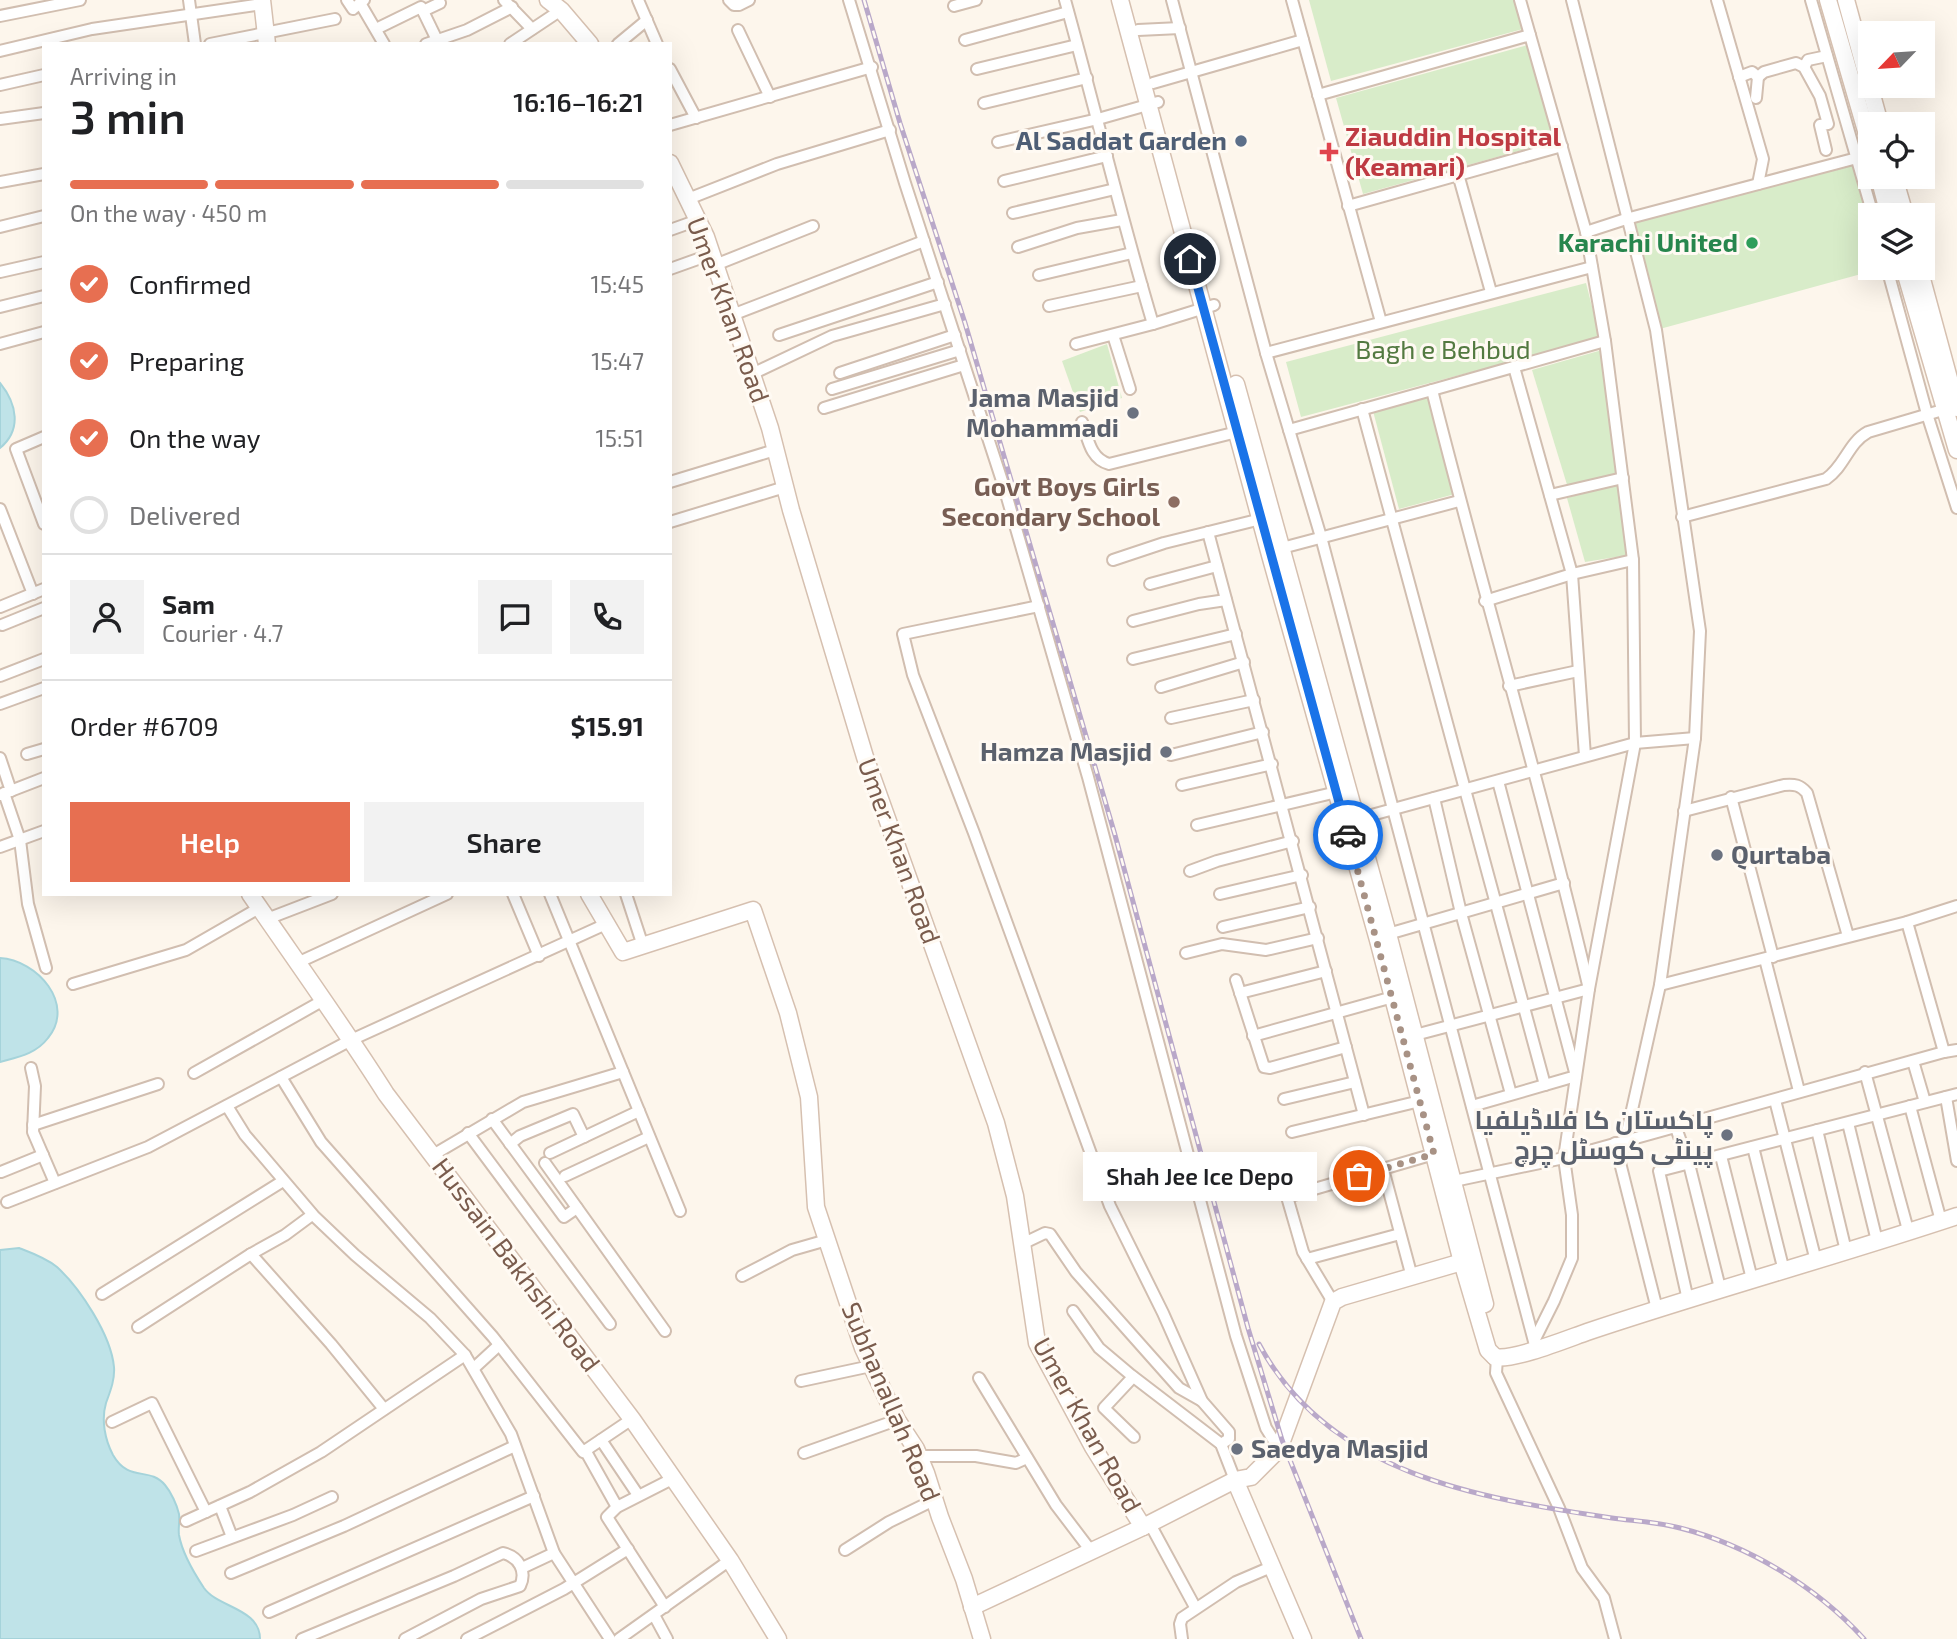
<!DOCTYPE html>
<meta charset="utf-8">
<style>
:root{--surface:#fff;--page:#f2f2f2;--text:#202124;--muted:#757577;--line:#e0e0e0;--accent:#e76f51}
body{margin:0;font-family:"Exo 2",Cairo,sans-serif;background:var(--page);color:var(--text);height:100vh;display:flex;flex-direction:column;font-size:26px;white-space:nowrap}
*{box-sizing:border-box;margin:0}
p{font-size:23px;color:var(--muted)}
.icon{flex:none;width:38px;height:38px;fill:none;stroke:currentColor;stroke-width:2;stroke-linecap:round;stroke-linejoin:round}
.map{position:relative;flex:1;overflow:hidden}
.drawer{position:absolute;left:42px;top:42px;width:630px;height:854px;display:flex;flex-direction:column;background:var(--surface);border-radius:0px;box-shadow:0 7px 28px #0002}
.drawer>*{flex:none}
.needle{width:46px;rotate:245deg}
.fabs{position:absolute;left:1858px;top:21px;display:grid;gap:14px}
.fabs a{display:grid;place-items:center;width:77px;height:77px;border-radius:0px;background:var(--surface);box-shadow:0 7px 28px #0002;font-size:35px}
.pin{position:absolute;display:grid;place-items:center;width:60px;height:60px;color:#fff;margin:-30px;border:4px solid #fff;border-radius:50%;box-shadow:0 2px 7px #0007}
.courier{position:absolute;display:grid;place-items:center;width:70px;height:70px;margin:-35px;border:5px solid #1a73e8;border-radius:50%;background:#fff;color:#222;box-shadow:0 2px 9px #0007}
.bubble{position:absolute;height:49px;border-radius:0px;background:var(--surface);box-shadow:0 7px 28px #0002;font-size:23px;font-weight:600;line-height:49px;text-align:center}
.overview em{font-style:normal;font-weight:600}
.overview div{display:flex;flex-direction:column-reverse}
.overview{display:flex;align-items:center;justify-content:space-between;height:119px;padding:0 28px}
h1{font-size:46px;font-weight:600;line-height:52px}
.bar{display:grid;grid-template-columns:repeat(4,1fr);gap:10px 7px;align-content:center;height:84px;padding:0 28px}
.bar i{height:9px;border-radius:5px;background:var(--line)}
.bar .active{background:var(--accent)}
.bar p{grid-column:span 4}
.line{display:flex;align-items:center;gap:18px;padding:0 28px;border-top:2px solid var(--line)}
.line div{flex:1}
.round{display:grid;place-items:center;flex:none;width:74px;height:74px;border-radius:0px;background:var(--page)}
ol{padding:0 28px;list-style:none}
li{display:flex;align-items:center;gap:21px;height:77px}
li p{margin-inline-start:auto}
li .icon{padding:7px;border-radius:50%;background:var(--accent);color:#fff;stroke-width:4}
li:last-child{color:var(--muted)}
li i{width:38px;height:38px;border:4px solid var(--line);border-radius:50%}
.action{display:flex;gap:14px;margin-top:auto;padding:14px 28px}
.action a{flex:1;height:80px;border-radius:0px;background:var(--accent);color:#fff;font-size:28px;font-weight:600;line-height:80px;text-align:center}
.action a+a{background:var(--page);color:var(--text)}
.map>svg:first-child{display:block}
</style>
<div class="map">
<svg width="1957" height="1639" viewBox="0 0 1957 1639">
<rect width="100%" height="100%" fill="#fdf6ec"/>
<g fill="#d8ecc9">
<path d="M1309 0H1516L1523 29 1331 81Z"/>
<path d="M1528 45 1555 141 1363 194 1336 98Z"/>
<path d="M1857 158 1871 215V268H1883L1656 330 1626 219Z"/>
<path d="M1586 283 1600 338 1301 417 1286 362Z"/>
<path d="M1107 344 1122 398 1080 412 1062 361Z"/>
<path d="M1602 350 1620 475 1568 488 1532 370Z"/>
<path d="M1429 396 1455 494 1399 509 1373 411Z"/>
<path d="M1625 482 1635 554 1585 562 1567 498Z"/>
</g>
<g fill="#bfe3e8" stroke="#a5d3da" stroke-width="2">
<path d="M0 383C17 404 22 430 0 448Z"/>
<path d="M0 958C37 960 76 1004 48 1038 36 1054 18 1057 0 1062Z"/>
<path d="M19 1248C32 1253 46 1258 57 1267 80 1288 111 1335 114 1367 115 1380 110 1392 106 1403 101 1420 105 1440 113 1455 129 1483 149 1466 165 1485 171 1492 177 1505 179 1514 180 1521 178 1528 179 1535 182 1552 194 1573 204 1588 218 1608 260 1608 260 1639H0V1250Z"/>
</g>
<g fill="none" stroke-linecap="round" stroke-linejoin="round">
<g stroke="#d1beb0" stroke-width="14">
<g id="street">
<path d="M189 0 195 44"/>
<path d="M347 0 353 9 364 0"/>
<path d="M504 0 532 29"/>
<path d="M638 0 657 44"/>
<path d="M729 0 734 5H739L749 0"/>
<path d="M849 0 905 183 1004 487 1088 777 1236 1336 1266 1428 1279 1449"/>
<path d="M1065 0C1095 108 1121 217 1153 324"/>
<path d="M1172 0 1266 353 1321 537 1536 1349"/>
<path d="M1292 0 1381 322"/>
<path d="M1520 0 1586 232 1605 341 1633 560 1635 743 1589 989 1564 1158 1572 1215V1258L1554 1301 1535 1339"/>
<path d="M1572 0 1656 330 1700 631 1695 738 1660 985 1625 1141"/>
<path d="M1717 0 1763 159 1758 184"/>
<path d="M1811 0 1873 215"/>
<path d="M360 3 384 44"/>
<path d="M954 6 976 0"/>
<path d="M423 11 440 3"/>
<path d="M0 16 80 0"/>
<path d="M376 29 421 7 437 40"/>
<path d="M738 30 770 97"/>
<path d="M1138 30 1180 28"/>
<path d="M965 40 1068 12"/>
<path d="M210 44 335 19"/>
<path d="M426 44 467 30 512 7"/>
<path d="M510 44 561 10"/>
<path d="M618 44 647 20"/>
<path d="M0 51 92 29 262 4"/>
<path d="M1804 67 1808 60 1827 56"/>
<path d="M670 69 696 118"/>
<path d="M977 69 1077 45"/>
<path d="M1739 77 1752 72 1758 77 1764 72 1796 63 1804 67 1820 96 1828 124 1820 125 1826 150"/>
<path d="M1153 83 1303 40"/>
<path d="M0 85 44 75"/>
<path d="M1318 95 1530 35"/>
<path d="M1756 98 1758 77"/>
<path d="M984 103 1087 78"/>
<path d="M0 119 44 113"/>
<path d="M670 125 872 67"/>
<path d="M998 142 1098 119 1158 102"/>
<path d="M1458 174 1491 292"/>
<path d="M1004 181 1107 156"/>
<path d="M0 182 44 174"/>
<path d="M688 199 777 164 890 130"/>
<path d="M1348 206 1562 146"/>
<path d="M1013 213 1115 189"/>
<path d="M0 227 44 216"/>
<path d="M670 230 698 220"/>
<path d="M1586 232 1626 219 1857 158"/>
<path d="M1018 247 1077 228 1122 220"/>
<path d="M715 265 813 226"/>
<path d="M1887 268 1927 414 1957 508"/>
<path d="M670 269 712 254"/>
<path d="M0 272 44 262"/>
<path d="M1039 275 1132 253"/>
<path d="M1049 306 1142 286"/>
<path d="M0 307 44 296"/>
<path d="M732 315 924 241"/>
<path d="M779 335 938 282"/>
<path d="M1113 335 1130 389"/>
<path d="M0 344 44 332"/>
<path d="M1076 344 1153 324 1214 305"/>
<path d="M1266 353 1592 267"/>
<path d="M1514 367 1572 574 1585 756"/>
<path d="M840 373 955 335"/>
<path d="M752 374 832 336 945 304"/>
<path d="M832 389 960 350"/>
<path d="M824 408 964 365"/>
<path d="M1362 409 1545 1085"/>
<path d="M1082 422C1088 438 1090 459 1109 464L1237 432"/>
<path d="M1289 430 1432 390"/>
<path d="M44 437 16 449 44 524"/>
<path d="M670 482 775 450"/>
<path d="M1550 495 1623 478"/>
<path d="M0 509 33 594"/>
<path d="M1682 517 1826 479C1845 466 1848 443 1868 432L1946 409"/>
<path d="M670 522 785 487"/>
<path d="M1208 532 1364 1115"/>
<path d="M1282 548 1459 501"/>
<path d="M1113 560 1164 543 1261 519"/>
<path d="M1150 584 1217 566"/>
<path d="M1485 601 1572 574 1633 560"/>
<path d="M1039 606 903 634 913 675 974 833 1110 1206 1163 1313 1202 1401 1229 1432V1439L1221 1444"/>
<path d="M0 607 44 589"/>
<path d="M1133 621 1199 604 1226 600"/>
<path d="M2 625 44 608"/>
<path d="M1133 659 1236 634"/>
<path d="M0 676 44 659"/>
<path d="M1509 686 1578 671"/>
<path d="M1161 687 1244 662"/>
<path d="M0 704 44 688"/>
<path d="M1171 718 1254 700"/>
<path d="M27 754 44 749"/>
<path d="M1171 755 1263 732"/>
<path d="M0 758 11 791"/>
<path d="M1182 785 1272 764"/>
<path d="M4 793 20 840 28 904 46 968"/>
<path d="M0 795 44 778"/>
<path d="M1731 797 1773 957"/>
<path d="M1434 798 1461 913 1511 1094"/>
<path d="M1684 811 1784 785C1795 784 1800 785 1807 793L1848 936"/>
<path d="M1357 819 1635 743 1695 738"/>
<path d="M1197 825 1337 792"/>
<path d="M0 847 44 831"/>
<path d="M1190 871 1217 861 1293 841"/>
<path d="M513 894 539 956"/>
<path d="M550 894 680 1211"/>
<path d="M626 894 643 946"/>
<path d="M1220 894 1302 875"/>
<path d="M267 919 332 894"/>
<path d="M1907 922 1944 1052"/>
<path d="M1223 927 1310 907"/>
<path d="M1388 934 1564 883"/>
<path d="M1186 953 1222 944 1266 950 1318 938"/>
<path d="M1765 959 1799 1091"/>
<path d="M297 963 447 894"/>
<path d="M1236 980 1264 1067 1270 1068 1346 1047"/>
<path d="M73 984 186 950 259 908"/>
<path d="M1660 985 1907 922 1957 906"/>
<path d="M1240 993 1326 971"/>
<path d="M1415 1035 1589 989C1542 788 1482 590 1432 390L1605 341"/>
<path d="M1253 1036 1393 997"/>
<path d="M1913 1061 1925 1102"/>
<path d="M31 1068 35 1086 33 1132 55 1183"/>
<path d="M1865 1072 1908 1230"/>
<path d="M194 1073 322 1001"/>
<path d="M281 1077 321 1142 493 1337 583 1452 632 1419"/>
<path d="M1946 1097 1957 1161"/>
<path d="M1284 1099 1355 1082"/>
<path d="M1775 1100 1816 1261"/>
<path d="M227 1106 245 1135 314 1216 355 1255 430 1318 465 1355 511 1434 554 1553 610 1639"/>
<path d="M1472 1106 1576 1076 1498 781"/>
<path d="M1910 1106 1941 1221"/>
<path d="M492 1119 564 1217 577 1208"/>
<path d="M1848 1123 1877 1241"/>
<path d="M33 1125 158 1084"/>
<path d="M1676 1128 1689 1164 1720 1288"/>
<path d="M1817 1130 1846 1251"/>
<path d="M1292 1132 1420 1101"/>
<path d="M468 1133 610 1324"/>
<path d="M1615 1143 1657 1309"/>
<path d="M510 1144 520 1136 573 1114 584 1137"/>
<path d="M1753 1147 1784 1271"/>
<path d="M550 1153 639 1111"/>
<path d="M433 1155 523 1102 623 1072"/>
<path d="M1721 1156 1752 1279"/>
<path d="M545 1163 665 1331"/>
<path d="M1383 1169 1412 1277"/>
<path d="M1 1172 43 1155"/>
<path d="M565 1176 649 1137"/>
<path d="M1281 1176 1303 1252 1333 1302"/>
<path d="M1454 1181 1564 1158 1944 1052 1957 1050"/>
<path d="M1287 1197 1434 1154"/>
<path d="M7 1202 148 1147 351 1040 606 924"/>
<path d="M1022 1244 1045 1233 1050 1234 1076 1272 1179 1388 1202 1401"/>
<path d="M251 1254 331 1344 384 1409"/>
<path d="M1307 1259 1400 1234"/>
<path d="M742 1276 792 1250 827 1240"/>
<path d="M102 1294 283 1181"/>
<path d="M1688 1300 1659 1171 1957 1094"/>
<path d="M1073 1311 1099 1348 1131 1375 1221 1444 1235 1480"/>
<path d="M138 1327 251 1254 285 1235 312 1215"/>
<path d="M1497 1358 1496 1373 1559 1508 1582 1568 1604 1598 1615 1639"/>
<path d="M474 1368 499 1345"/>
<path d="M1133 1377 1104 1408 1134 1437"/>
<path d="M979 1378 1056 1505 1091 1551"/>
<path d="M801 1381 871 1366"/>
<path d="M112 1422 152 1403 206 1512"/>
<path d="M601 1440 638 1495"/>
<path d="M585 1450 617 1507"/>
<path d="M804 1453 897 1420"/>
<path d="M918 1456H976L1016 1463 1027 1458"/>
<path d="M220 1506 232 1537"/>
<path d="M186 1521 250 1492 321 1452 465 1355"/>
<path d="M1150 1524 1195 1607"/>
<path d="M845 1550 889 1522 934 1500"/>
<path d="M196 1551 293 1515 332 1497"/>
<path d="M522 1568 554 1553"/>
<path d="M231 1573 344 1526 515 1446"/>
<path d="M665 1607 607 1517 617 1507 674 1478"/>
<path d="M269 1612 534 1496"/>
<path d="M654 1615 667 1639"/>
<path d="M302 1639 454 1576 503 1553C519 1557 527 1571 520 1586L481 1599 405 1639"/>
<path d="M467 1639 564 1589 628 1549"/>
<path d="M619 1639 730 1560"/>
<path d="M1182 1639 1180 1624 1182 1618 1236 1582 1271 1567"/>
</g>
</g>
<g stroke="#d6c0b0" stroke-width="19">
<g id="secondary">
<path d="M262 0 267 44"/>
<path d="M548 0 561 10 590 44"/>
<path d="M1120 0 1270 555 1378 940 1462 1262 1488 1350 1495 1357"/>
<path d="M1828 0 1871 148"/>
<path d="M1846 0 1880 124"/>
<path d="M670 163 706 237 770 428 791 510 865 757 996 1123 1015 1196 1037 1343 1093 1447 1143 1527"/>
<path d="M1879 177 1889 215"/>
<path d="M1894 177 1905 215"/>
<path d="M1904 268 1957 450"/>
<path d="M1919 268 1957 408"/>
<path d="M1236 384 1388 934 1485 1304"/>
<path d="M250 894C296 961 343 1026 386 1094L632 1419 730 1560 778 1639"/>
<path d="M589 894 623 952 753 910 788 1013 809 1097 816 1207 863 1348 897 1420 916 1449 926 1473 940 1517 964 1579 982 1639"/>
<path d="M1495 1357C1513 1361 1567 1339 1587 1332 1709 1291 1834 1257 1957 1216"/>
<path d="M1235 1480 1303 1639"/>
<path d="M972 1607 1143 1527 1235 1480 1251 1477 1279 1449 1333 1302 1342 1297 1462 1262"/>
</g>
</g>
<use href="#street" stroke="#fff" stroke-width="10"/>
<use href="#secondary" stroke="#fff" stroke-width="16"/>
<g stroke="#b9a8c9" stroke-width="5">
<g id="rail">
<path d="M864 0 900 123 965 323 1115 835 1248 1328 1282 1440 1361 1639"/>
<path d="M1259 1344C1329 1475 1479 1498 1612 1518 1634 1521 1657 1522 1680 1528 1748 1545 1817 1587 1864 1639"/>
</g>
</g>
<use href="#rail" stroke="#fffaf3" stroke-width="2.5" stroke-dasharray="8" stroke-linecap="butt"/>
</g>
<g fill="none" stroke-linecap="round" stroke-linejoin="round">
<path stroke="#a89285" stroke-width="7" stroke-dasharray="0 12.6" d="M1348 835 1434 1154 1359 1176"/>
<path stroke="#1a73e8" stroke-width="9" d="M1190 259 1348 835"/>
</g>
<circle fill="#5c6f8a" stroke="#fffaf3" stroke-width="2.5" cx="1241" cy="141" r="7"/>
<path fill="#e0444e" stroke="#fffaf3" stroke-width="2.5" d="M1325.5 141.5h7v7h7v7h-7v7h-7v-7h-7v-7h7z"/>
<circle fill="#2e9e5b" stroke="#fffaf3" stroke-width="2.5" cx="1752" cy="243" r="7"/>
<g fill="#6b7280" stroke="#fffaf3" stroke-width="2.5">
<circle cx="1133" cy="413" r="7"/>
<circle cx="1166" cy="752" r="7"/>
<circle cx="1717" cy="855" r="7"/>
<circle cx="1727" cy="1135" r="7"/>
<circle cx="1237" cy="1449" r="7"/>
</g>
<circle fill="#8d6e63" stroke="#fffaf3" stroke-width="2.5" cx="1174" cy="502" r="7"/>
<g text-anchor="middle" stroke-width="6" stroke-linejoin="round" paint-order="stroke">
<g font-size="26" font-weight="bold" fill="#be3a42" stroke="#fffaf3" text-anchor="start">
<text x="1345" y="146">Ziauddin Hospital<tspan x="1345" dy="30">(Keamari)</tspan></text>
</g>
<g font-size="26" font-weight="bold" fill="#4e5e75" stroke="#fffaf3" text-anchor="end">
<text x="1227" y="150">Al Saddat Garden</text>
</g>
<g font-size="26" font-weight="bold" fill="#27864d" stroke="#fffaf3" text-anchor="end">
<text x="1738" y="252">Karachi United</text>
</g>
<g font-size="26" fill="#7a5c4d" stroke="#fffaf3">
<text transform="translate(728 310) rotate(70)" y="9">Umer Khan Road</text>
<text transform="translate(899 851) rotate(70)" y="9">Umer Khan Road</text>
<text transform="translate(516 1265) rotate(53)" y="9">Hussain Bakhshi Road</text>
<text transform="translate(891 1402) rotate(67)" y="9">Subhanallah Road</text>
<text transform="translate(1087 1425) rotate(61)" y="9">Umer Khan Road</text>
</g>
<g font-size="26" fill="#537a41" stroke="#fffaf3">
<text x="1443" y="359">Bagh e Behbud</text>
</g>
<g font-size="26" font-weight="bold" fill="#5b616d" stroke="#fffaf3" text-anchor="end">
<text x="1119" y="407">Jama Masjid<tspan x="1119" dy="30">Mohammadi</tspan></text>
<text x="1152" y="761">Hamza Masjid</text>
<text x="1731" y="864" text-anchor="start">Qurtaba</text>
<text x="1713" y="1129">پاکستان کا فلاڈیلفیا<tspan x="1713" dy="30">پینٹی کوسٹل چرچ</tspan></text>
<text x="1251" y="1458" text-anchor="start">Saedya Masjid</text>
</g>
<g font-size="26" font-weight="bold" fill="#785e54" stroke="#fffaf3" text-anchor="end">
<text x="1160" y="496">Govt Boys Girls<tspan x="1160" dy="30">Secondary School</tspan></text>
</g>
</g>
</svg>
<div class="fabs">
<a><svg class="needle" viewBox="-14 -14 28 28"><path d="M0-13l5 13h-10z" fill="#e53935"/><path d="M0 13l5-13h-10z" fill="#757577"/></svg></a>
<a><svg class="icon" aria-label="locate" viewBox="0 0 24 24"><circle cx="12" cy="12" r="6"/><path d="M12 2v4M12 18v4M2 12h4M18 12h4"/></svg></a>
<a><svg class="icon" aria-label="layers" viewBox="0 0 24 24"><path d="M12 4l9 5-9 5-9-5zM3 14l9 5 9-5"/></svg></a>
</div>
<div class="pin" style="left:1359px;top:1176px;background:#ea580c"><svg class="icon" aria-label="bag" viewBox="0 0 24 24"><path d="M5 8h14l-1 12H6zM9 8a3 3 0 0 1 6 0"/></svg></div>
<div class="pin" style="left:1190px;top:259px;background:#1f2937"><svg class="icon" aria-label="home" viewBox="0 0 24 24"><path d="M3 11l9-7 9 7M6 9v11h12V9"/></svg></div>
<div class="courier" style="left:1348px;top:835px"><svg class="icon" aria-label="car" viewBox="0 0 24 24"><path d="M5 17H2v-5l4-1 3-4h7l3 4 3 1v5h-3M9 17h6M6 11h13"/><circle cx="7" cy="17" r="2"/><circle cx="17" cy="17" r="2"/></svg></div>
<div class="bubble" style="left:1083px;top:1152px;width:234px">Shah Jee Ice Depo</div>
<section class="drawer">
<div class="overview"><div><h1>3 min</h1><p>Arriving in</p></div><em>16:16–16:21</em></div>
<div class="bar"><i class="active"></i><i class="active"></i><i class="active"></i><i></i><p>On the way · 450 m</p></div>
<ol>
<li><svg class="icon" aria-label="check" viewBox="0 0 24 24"><path d="M5 12l5 5 9-10"/></svg>Confirmed<p>15:45</p></li>
<li><svg class="icon" aria-label="check" viewBox="0 0 24 24"><path d="M5 12l5 5 9-10"/></svg>Preparing<p>15:47</p></li>
<li><svg class="icon" aria-label="check" viewBox="0 0 24 24"><path d="M5 12l5 5 9-10"/></svg>On the way<p>15:51</p></li>
<li><i></i>Delivered</li>
</ol>
<div class="line" style="height:126px"><a class="round"><svg class="icon" aria-label="person" viewBox="0 0 24 24"><circle cx="12" cy="8" r="4"/><path d="M4 21q1-7 8-7t8 7"/></svg></a><div><b>Sam</b><p>Courier · 4.7</p></div><a class="round"><svg class="icon" aria-label="chat" viewBox="0 0 24 24"><path d="M4 5h16v11H9l-5 4z"/></svg></a><a class="round"><svg class="icon" aria-label="phone" viewBox="0 0 24 24"><path d="M5 4h4l2 5-3 2q2 4 5 5l2-3 5 2v4C11 20 4 13 5 4z"/></svg></a></div>
<div class="line" style="height:91px"><div>Order #6709</div><b>$15.91</b></div>
<div class="action"><a>Help</a><a>Share</a></div>
</section>
</div>
